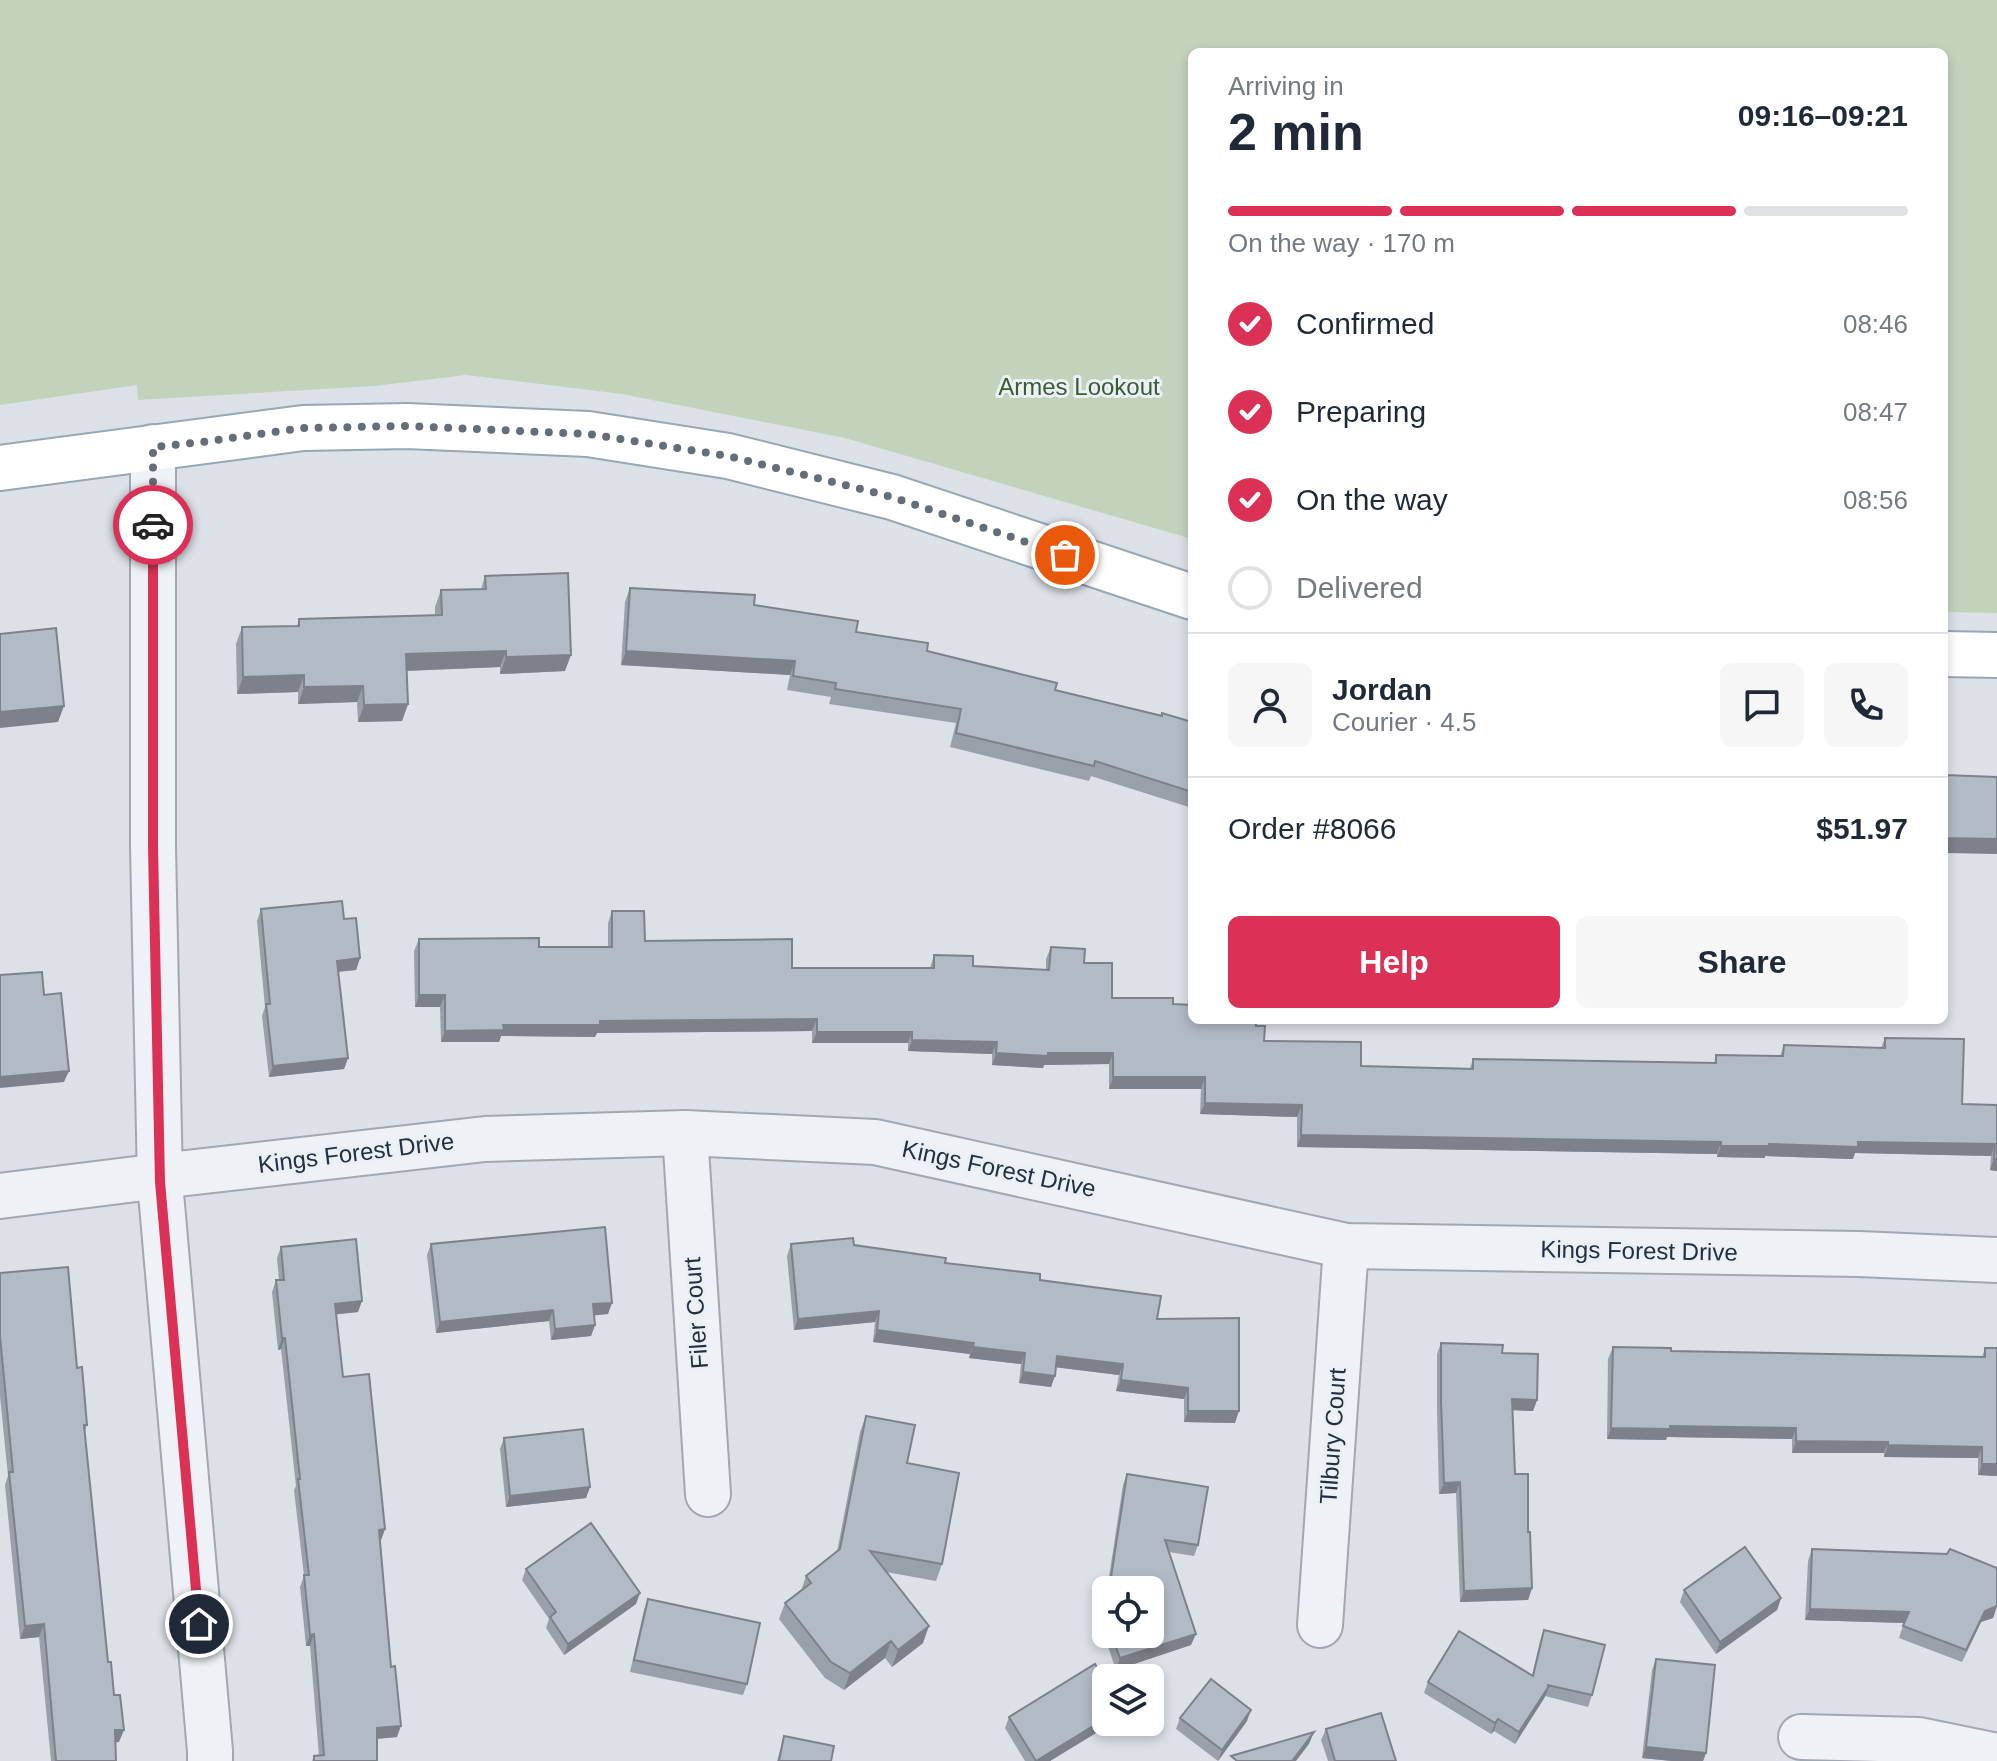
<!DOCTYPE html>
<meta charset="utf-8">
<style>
:root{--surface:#fff;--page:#f6f6f7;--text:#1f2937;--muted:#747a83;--line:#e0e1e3;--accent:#db3156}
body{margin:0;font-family:Arial,sans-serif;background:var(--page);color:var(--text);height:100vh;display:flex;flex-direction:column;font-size:30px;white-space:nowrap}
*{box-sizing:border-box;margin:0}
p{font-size:26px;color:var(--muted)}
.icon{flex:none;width:44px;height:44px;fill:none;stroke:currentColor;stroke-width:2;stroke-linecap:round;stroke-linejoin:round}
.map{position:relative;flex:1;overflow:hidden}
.side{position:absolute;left:1188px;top:48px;width:760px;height:976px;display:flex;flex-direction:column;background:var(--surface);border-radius:12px;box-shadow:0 4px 12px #0003}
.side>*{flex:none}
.tools{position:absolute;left:1092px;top:1576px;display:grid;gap:16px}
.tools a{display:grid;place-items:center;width:72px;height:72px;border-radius:12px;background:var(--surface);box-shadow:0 4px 12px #0003;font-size:40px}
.pin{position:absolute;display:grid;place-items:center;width:68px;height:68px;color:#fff;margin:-34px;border:4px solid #fff;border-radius:50%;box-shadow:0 2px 8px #0007}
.courier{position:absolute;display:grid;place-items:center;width:80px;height:80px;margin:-40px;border:6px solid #db3156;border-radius:50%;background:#fff;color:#222;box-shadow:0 2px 10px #0007}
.overview em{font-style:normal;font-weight:700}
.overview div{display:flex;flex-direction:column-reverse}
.overview{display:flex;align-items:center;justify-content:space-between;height:136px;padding:0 40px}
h1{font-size:52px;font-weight:700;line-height:60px}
.bar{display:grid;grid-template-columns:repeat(4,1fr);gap:12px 8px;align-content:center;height:96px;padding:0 40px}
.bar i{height:10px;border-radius:6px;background:var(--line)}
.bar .on{background:var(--accent)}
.bar p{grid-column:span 4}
.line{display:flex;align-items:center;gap:20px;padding:0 40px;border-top:2px solid var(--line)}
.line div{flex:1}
.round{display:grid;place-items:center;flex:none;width:84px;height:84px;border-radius:12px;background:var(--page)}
ol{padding:0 40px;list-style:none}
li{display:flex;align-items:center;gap:24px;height:88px}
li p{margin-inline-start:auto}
li .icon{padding:8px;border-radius:50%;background:var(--accent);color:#fff;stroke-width:4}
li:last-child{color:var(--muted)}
li i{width:44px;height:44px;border:4px solid var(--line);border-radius:50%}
.action{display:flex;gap:16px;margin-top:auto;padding:16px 40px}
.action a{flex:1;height:92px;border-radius:12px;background:var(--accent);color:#fff;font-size:32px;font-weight:700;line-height:92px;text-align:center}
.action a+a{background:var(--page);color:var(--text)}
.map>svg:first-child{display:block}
</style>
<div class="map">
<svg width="1997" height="1761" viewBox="0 0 1997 1761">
<rect width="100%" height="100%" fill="#dbe1e7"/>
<path fill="#c3d2bb" d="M0 0H1997V613L1944 612V52H1192V539L845 438 622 394 466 375 374 386 138 400 137 385 0 405Z"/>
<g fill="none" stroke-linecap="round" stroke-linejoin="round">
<g stroke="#a0a8b1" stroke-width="48">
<g id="minor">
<path d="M153 447V847L160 1182 210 1751V1761"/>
<path d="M685 1133 708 1494"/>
<path d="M0 1196 160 1176 485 1139 685 1133 875 1142 1346 1246 1859 1254 1997 1260"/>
<path d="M1320 1625 1346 1246"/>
<path d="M1801 1737 1919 1740 1997 1756"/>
</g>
</g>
<g stroke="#99a6b4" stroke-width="48">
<g id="major">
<path d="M0 468 303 428 407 426 588 434 728 456 892 497 1192 597"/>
<path d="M1944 654 1997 655"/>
</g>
</g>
<use href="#minor" stroke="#eef1f5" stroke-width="44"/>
<use href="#major" stroke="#fff" stroke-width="44"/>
</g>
<g fill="#99a0a9">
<path d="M485 576 565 671 500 674V667L407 671 408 704 402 721 358 722 357 702 298 704V692L237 694 236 644 242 627 297 626 299 619 435 615V607L441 590 481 589Z"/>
<path d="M630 588 754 605 927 651 1055 690 1192 722V808L1091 776 1089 781 950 747 956 723 829 704 831 697 787 690 790 675 621 665 625 602Z"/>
<path d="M261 909 344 919 360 958 356 970 338 972 348 1058 344 1069 269 1077 262 1016 265 1007 257 921Z"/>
<path d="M612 911 645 941 792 968H930L934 955 973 966 1046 970V959L1051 947 1084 963 1112 998 1173 1004 1256 1026 1264 1041 1361 1066 1470 1068 1473 1059 1714 1063 1716 1055 1780 1056 1784 1045 1881 1048 1885 1038 1962 1104 1997 1105V1171L1990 1170 1991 1156 1855 1153 1853 1159 1765 1156V1158L1717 1157V1154L1297 1147V1117L1200 1114 1201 1089H1109V1064L1044 1065 1043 1068 992 1065V1054L908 1051V1043H812V1031L597 1033 595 1037 501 1036 499 1042H441L440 1007H415L414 951 419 939 539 947H608V923Z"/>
<path d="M431 1244 608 1314 594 1315 595 1325 591 1336 551 1340 549 1321 436 1333 427 1255Z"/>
<path d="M791 1244 854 1245 1040 1280 1157 1319 1235 1423 1184 1422V1399L1116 1391 1119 1375 1056 1367 1051 1387 1019 1383 1021 1364 969 1358 970 1354 873 1342 875 1322 794 1330 787 1256Z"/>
<path d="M281 1247 358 1312 336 1314 343 1377 385 1529 381 1540H380L397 1737 377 1739V1761H312L314 1756H319L310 1646H306L300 1587 304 1576 294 1490 296 1486 281 1349 278 1350 272 1292 276 1280H279L277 1258Z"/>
<path d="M0 1273 77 1368 87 1425 85 1431 108 1662 119 1742H116V1761H51L39 1637 20 1639 5 1485 8 1476 0 1396Z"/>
<path d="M1441 1343 1502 1353 1537 1400 1533 1411 1513 1410 1515 1474 1532 1588 1528 1600 1460 1602 1456 1493 1439 1494 1437 1412V1354Z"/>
<path d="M1613 1347 1671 1351 1982 1357 1985 1348H1997V1476L1978 1475V1458L1884 1457V1453H1792V1439L1667 1437 1666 1440 1607 1439 1608 1359Z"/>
<path d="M866 1416 907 1463 942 1564 936 1581 886 1572 923 1643 892 1667 885 1658 844 1690 825 1678 779 1619 785 1603 801 1591 806 1576 837 1552 860 1432Z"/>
<path d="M504 1438 590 1487 586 1498 506 1507 500 1449Z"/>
<path d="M1127 1474 1198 1545 1194 1556 1169 1552 1191 1645 1116 1670 1097 1615 1101 1604 1105 1602 1106 1596V1634H1150V1590H1107L1123 1485Z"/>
<path d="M1812 1549 1947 1554 1997 1606 1993 1618 1981 1622 1962 1662 1899 1638 1904 1623 1805 1620 1808 1561Z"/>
<path d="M526 1569 636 1604 564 1655 546 1628 549 1619 522 1580Z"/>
<path d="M1684 1590 1781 1598 1777 1610 1716 1654 1680 1602Z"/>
<path d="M648 1599 747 1684 743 1695 630 1672 644 1610Z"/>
<path d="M1544 1630 1592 1695 1588 1707 1545 1696 1515 1744 1494 1731 1491 1734 1424 1693 1428 1682 1532 1676 1540 1641Z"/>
<path d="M1656 1659 1706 1753 1703 1761H1672L1642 1758 1652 1670Z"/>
<path d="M1009 1717 1106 1722H1114L1050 1761H1025L1005 1728Z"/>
<path d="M1180 1718 1247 1721 1218 1761 1176 1729Z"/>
<path d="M1326 1729 1396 1761H1328L1321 1740Z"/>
<path d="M784 1736 831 1761H777Z"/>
</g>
<g fill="#7d828a">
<path d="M506 651 500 667 400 671 406 654Z"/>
<path d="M626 651 795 661 790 675 621 665Z"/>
<path d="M571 655 565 671 500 674 506 657Z"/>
<path d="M304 675 298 692 237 694 243 677Z"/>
<path d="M363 686 357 702 298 704 304 687Z"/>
<path d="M408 704 402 721 358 722 364 705Z"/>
<path d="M64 706 58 722 0 728V712Z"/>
<path d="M1944 838 1997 839V854L1944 853Z"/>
<path d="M360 958 356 970 333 972 337 961Z"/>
<path d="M419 995H445L440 1007H415Z"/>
<path d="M817 1019 812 1031 597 1033 595 1037 501 1036 499 1042H441L445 1031 503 1025 600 1021Z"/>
<path d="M817 1032H912L908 1043H812Z"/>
<path d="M912 1040 997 1042 992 1054 908 1051Z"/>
<path d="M996 1053H1113L1109 1064 1044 1065 1043 1068 992 1065Z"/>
<path d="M348 1058 344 1069 269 1077 273 1066Z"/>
<path d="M69 1071 64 1082 0 1088V1077Z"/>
<path d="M1113 1077H1205L1201 1089H1109Z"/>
<path d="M1205 1103 1302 1105 1297 1117 1200 1114Z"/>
<path d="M1301 1135 1721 1142 1717 1154 1297 1147Z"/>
<path d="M1858 1142 1995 1144 1991 1156 1855 1153 1853 1159 1765 1156V1158L1717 1157 1721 1146Z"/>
<path d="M1994 1159H1997V1171L1990 1170Z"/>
<path d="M362 1301 358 1312 331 1315 335 1304Z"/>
<path d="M612 1303 608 1314 589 1316 593 1304Z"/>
<path d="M553 1310 549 1321 436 1333 440 1322Z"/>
<path d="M879 1311 875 1322 794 1330 798 1319Z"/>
<path d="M595 1325 591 1336 551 1340 555 1329Z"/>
<path d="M877 1330 974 1343 970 1354 873 1342Z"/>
<path d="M282 1338H285L281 1349 278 1350Z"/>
<path d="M973 1347 1025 1353 1021 1364 969 1358Z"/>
<path d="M1057 1356 1123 1364 1119 1375 1053 1367Z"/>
<path d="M1023 1372 1055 1376 1051 1387 1019 1383Z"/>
<path d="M1121 1380 1188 1388 1184 1399 1116 1391Z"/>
<path d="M1512 1399 1537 1400 1533 1411 1508 1410Z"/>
<path d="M1188 1411H1239L1235 1423 1184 1422Z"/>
<path d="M1670 1426 1796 1428 1792 1439 1667 1437 1666 1440 1607 1439 1611 1428Z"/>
<path d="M1796 1441 1888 1442 1884 1453H1792Z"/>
<path d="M1888 1445 1982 1447 1978 1458 1884 1457Z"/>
<path d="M1982 1464H1997V1476L1978 1475Z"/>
<path d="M1460 1482 1456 1493 1439 1494 1444 1483Z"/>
<path d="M590 1487 586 1498 506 1507 510 1496Z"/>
<path d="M385 1529 381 1540 374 1541 379 1530Z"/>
<path d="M1532 1588 1528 1600 1460 1602 1464 1591Z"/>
<path d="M640 1593 636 1604 564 1655 568 1644Z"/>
<path d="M1781 1598 1777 1610 1716 1654 1720 1642Z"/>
<path d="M1997 1606 1993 1618 1981 1622 1962 1662 1985 1611Z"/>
<path d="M1810 1609 1909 1612 1905 1623 1805 1620Z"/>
<path d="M44 1624 39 1637 20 1639 25 1626Z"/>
<path d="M929 1626 923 1643 892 1667 898 1650Z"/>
<path d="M314 1634 310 1646H306L310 1635Z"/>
<path d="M1196 1634 1191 1645 1116 1670 1120 1658Z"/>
<path d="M891 1641 885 1658 844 1690 850 1673Z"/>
<path d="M1549 1686 1545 1697 1515 1744 1519 1732Z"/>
<path d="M1251 1710 1247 1721 1218 1761 1222 1750Z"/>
<path d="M1106 1718V1722H1114L1050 1761H1036Z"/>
<path d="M1498 1719 1494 1731 1491 1734 1495 1723Z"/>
<path d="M401 1726 397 1737 373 1739 377 1728Z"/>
<path d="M115 1730H124L119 1742 111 1743Z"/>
<path d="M1314 1732 1309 1744 1296 1761H1292Z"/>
<path d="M1646 1747 1706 1753 1703 1761H1672L1642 1758Z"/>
</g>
<g fill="#b2bac5" stroke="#7d828a" stroke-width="2">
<path d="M568 573 571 655 506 657V651L406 654 408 704 364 705 363 686 304 687V675L243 677 242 627 299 626V619L442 615 441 590 486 589 485 576Z"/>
<path d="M630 588 755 595 754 605 858 621 856 632 928 643 927 651 1057 683 1055 690 1162 716V713L1192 722V792L1095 761 1094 766 956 733 961 709 835 689 836 683 793 676 795 661 626 651Z"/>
<path d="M56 628 64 706 0 712V634Z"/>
<path d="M1944 775 1997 777V839L1944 838Z"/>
<path d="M342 901 344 919 356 918 360 958 337 961 348 1058 273 1066 266 1004H270L261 909Z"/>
<path d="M612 911H644L645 941 792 939V968H934V955L973 956V966L1049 970 1051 947 1085 949 1084 963H1112V998H1173V1004L1192 1005V1020H1256V1026H1265L1264 1041 1361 1042V1066L1473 1069V1059L1716 1063V1055L1783 1056 1784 1045 1885 1048V1038L1964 1039 1962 1104 1997 1105V1159H1994L1995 1144 1858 1142V1147L1769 1144V1146H1721V1142L1301 1135 1302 1105 1205 1103V1077H1113V1053H1048V1056L996 1053 997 1042 912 1040V1032H817V1019L600 1021V1025H503L504 1030 445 1031V995H419V939L539 938V947H612Z"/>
<path d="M42 972 44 995 61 993 69 1071 0 1077V975Z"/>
<path d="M605 1227 612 1303 593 1304 595 1325 555 1329 553 1310 440 1322 431 1244Z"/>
<path d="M853 1238 854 1245 946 1258 945 1263 1040 1274V1280L1161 1296 1157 1319 1239 1318V1411H1188V1388L1121 1380 1123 1364 1057 1356 1055 1376 1023 1372 1025 1353 973 1347 974 1343 877 1330 879 1311 798 1319 791 1244Z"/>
<path d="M356 1239 362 1301 335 1304 343 1377 369 1374 385 1529 379 1530 391 1667 395 1666 401 1726 377 1728V1761H314V1756L324 1755 314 1634 310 1635 304 1575H309L298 1479H300L285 1338H282L276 1280H284L281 1247Z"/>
<path d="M68 1267 77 1368 82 1367 87 1425H84L108 1662H111L114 1695H120L124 1730H115L116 1761H56L44 1624 25 1626 9 1472H13L0 1336V1273Z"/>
<path d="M1441 1343 1503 1345 1502 1353 1538 1354 1537 1400 1512 1399 1515 1474H1528V1532H1530L1532 1588 1464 1591 1460 1482 1444 1483 1441 1401Z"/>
<path d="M1613 1347 1671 1348V1351L1985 1357V1348H1997V1464H1982V1447L1888 1445V1442L1796 1441V1428L1670 1426V1429L1611 1428Z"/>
<path d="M866 1416 915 1425 907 1463 959 1473 942 1564 870 1551 929 1626 898 1650 891 1641 850 1673 831 1662 785 1603 811 1583 806 1576 840 1549Z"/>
<path d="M583 1429 590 1487 510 1496 504 1438Z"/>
<path d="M1127 1474 1208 1487 1198 1545 1165 1540 1196 1634 1120 1658 1111 1634H1150V1590H1109Z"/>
<path d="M591 1523 640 1593 568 1644 550 1617 556 1612 526 1569Z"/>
<path d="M1745 1547 1781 1598 1720 1642 1684 1590Z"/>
<path d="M1812 1549 1947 1554 1950 1549 1997 1568V1606L1985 1611 1966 1650 1903 1626 1909 1612 1810 1609Z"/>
<path d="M648 1599 760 1623 747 1684 634 1660Z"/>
<path d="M1106 1602V1618L1101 1604Z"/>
<path d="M1544 1630 1605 1645 1592 1695 1547 1685 1549 1686 1519 1732 1498 1719 1495 1723 1428 1682 1459 1631 1533 1676Z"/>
<path d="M1656 1659 1715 1665 1706 1753 1646 1747Z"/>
<path d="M1095 1664 1106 1682V1718L1036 1761 1009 1717Z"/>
<path d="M1211 1679 1251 1710 1222 1750 1180 1718Z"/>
<path d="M1381 1713 1396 1761H1335L1326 1729Z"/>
<path d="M1314 1732 1292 1761H1237L1231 1756Z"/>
<path d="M784 1736 834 1746 831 1761H779Z"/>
</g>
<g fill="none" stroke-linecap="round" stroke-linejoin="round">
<path stroke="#646d7a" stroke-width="8" stroke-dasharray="0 14.4" d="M153 525V447L202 442 303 428 407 426 588 434 728 456 865 490 892 497 1065 555"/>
<path stroke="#db3156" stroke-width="10" d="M153 525V847L160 1182 199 1624"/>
</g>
<g text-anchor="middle" stroke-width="6" stroke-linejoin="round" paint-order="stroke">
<g font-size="24" fill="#3b5c30" stroke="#eaf0f5">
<text x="1079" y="395">Armes Lookout</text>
</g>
<g font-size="24" fill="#242f3f" stroke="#eaf0f5">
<text transform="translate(356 1153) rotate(-7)" y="8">Kings Forest Drive</text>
<text transform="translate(999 1169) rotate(12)" y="8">Kings Forest Drive</text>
<text transform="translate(1639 1251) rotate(1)" y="8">Kings Forest Drive</text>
<text transform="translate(696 1313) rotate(-94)" y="8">Filer Court</text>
<text transform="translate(1333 1436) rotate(-86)" y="8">Tilbury Court</text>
</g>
</g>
</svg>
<div class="tools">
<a><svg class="icon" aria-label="locate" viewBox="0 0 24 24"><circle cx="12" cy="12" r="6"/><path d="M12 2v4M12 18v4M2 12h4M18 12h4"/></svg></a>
<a><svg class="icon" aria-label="layers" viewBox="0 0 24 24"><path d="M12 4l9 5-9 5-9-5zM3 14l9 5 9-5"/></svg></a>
</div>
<div class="pin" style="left:1065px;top:555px;background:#ea580c"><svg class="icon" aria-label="bag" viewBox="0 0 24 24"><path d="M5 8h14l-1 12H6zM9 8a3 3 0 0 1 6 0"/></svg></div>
<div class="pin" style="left:199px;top:1624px;background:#1f2937"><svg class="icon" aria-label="home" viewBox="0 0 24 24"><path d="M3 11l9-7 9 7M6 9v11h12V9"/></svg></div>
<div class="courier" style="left:153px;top:525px"><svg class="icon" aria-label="car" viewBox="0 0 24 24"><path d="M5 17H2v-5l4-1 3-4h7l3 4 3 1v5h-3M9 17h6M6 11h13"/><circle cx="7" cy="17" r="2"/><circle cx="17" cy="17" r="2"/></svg></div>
<section class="side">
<div class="overview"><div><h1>2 min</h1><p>Arriving in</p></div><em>09:16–09:21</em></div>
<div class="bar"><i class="on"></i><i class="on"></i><i class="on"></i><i></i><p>On the way · 170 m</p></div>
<ol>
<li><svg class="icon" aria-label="check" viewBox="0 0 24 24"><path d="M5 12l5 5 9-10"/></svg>Confirmed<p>08:46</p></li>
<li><svg class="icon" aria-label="check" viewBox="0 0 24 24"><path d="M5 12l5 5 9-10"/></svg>Preparing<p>08:47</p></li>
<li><svg class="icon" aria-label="check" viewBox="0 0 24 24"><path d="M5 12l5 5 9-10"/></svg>On the way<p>08:56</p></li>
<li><i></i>Delivered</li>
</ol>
<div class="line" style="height:144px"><a class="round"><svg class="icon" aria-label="person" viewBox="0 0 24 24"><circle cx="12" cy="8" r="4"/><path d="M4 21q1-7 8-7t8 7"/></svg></a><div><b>Jordan</b><p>Courier · 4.5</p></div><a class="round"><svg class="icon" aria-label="chat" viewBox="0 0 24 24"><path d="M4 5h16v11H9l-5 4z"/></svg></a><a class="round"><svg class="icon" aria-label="phone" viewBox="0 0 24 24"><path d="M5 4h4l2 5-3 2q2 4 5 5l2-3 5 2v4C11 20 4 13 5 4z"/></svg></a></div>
<div class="line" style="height:104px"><div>Order #8066</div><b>$51.97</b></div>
<div class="action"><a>Help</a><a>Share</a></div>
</section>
</div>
